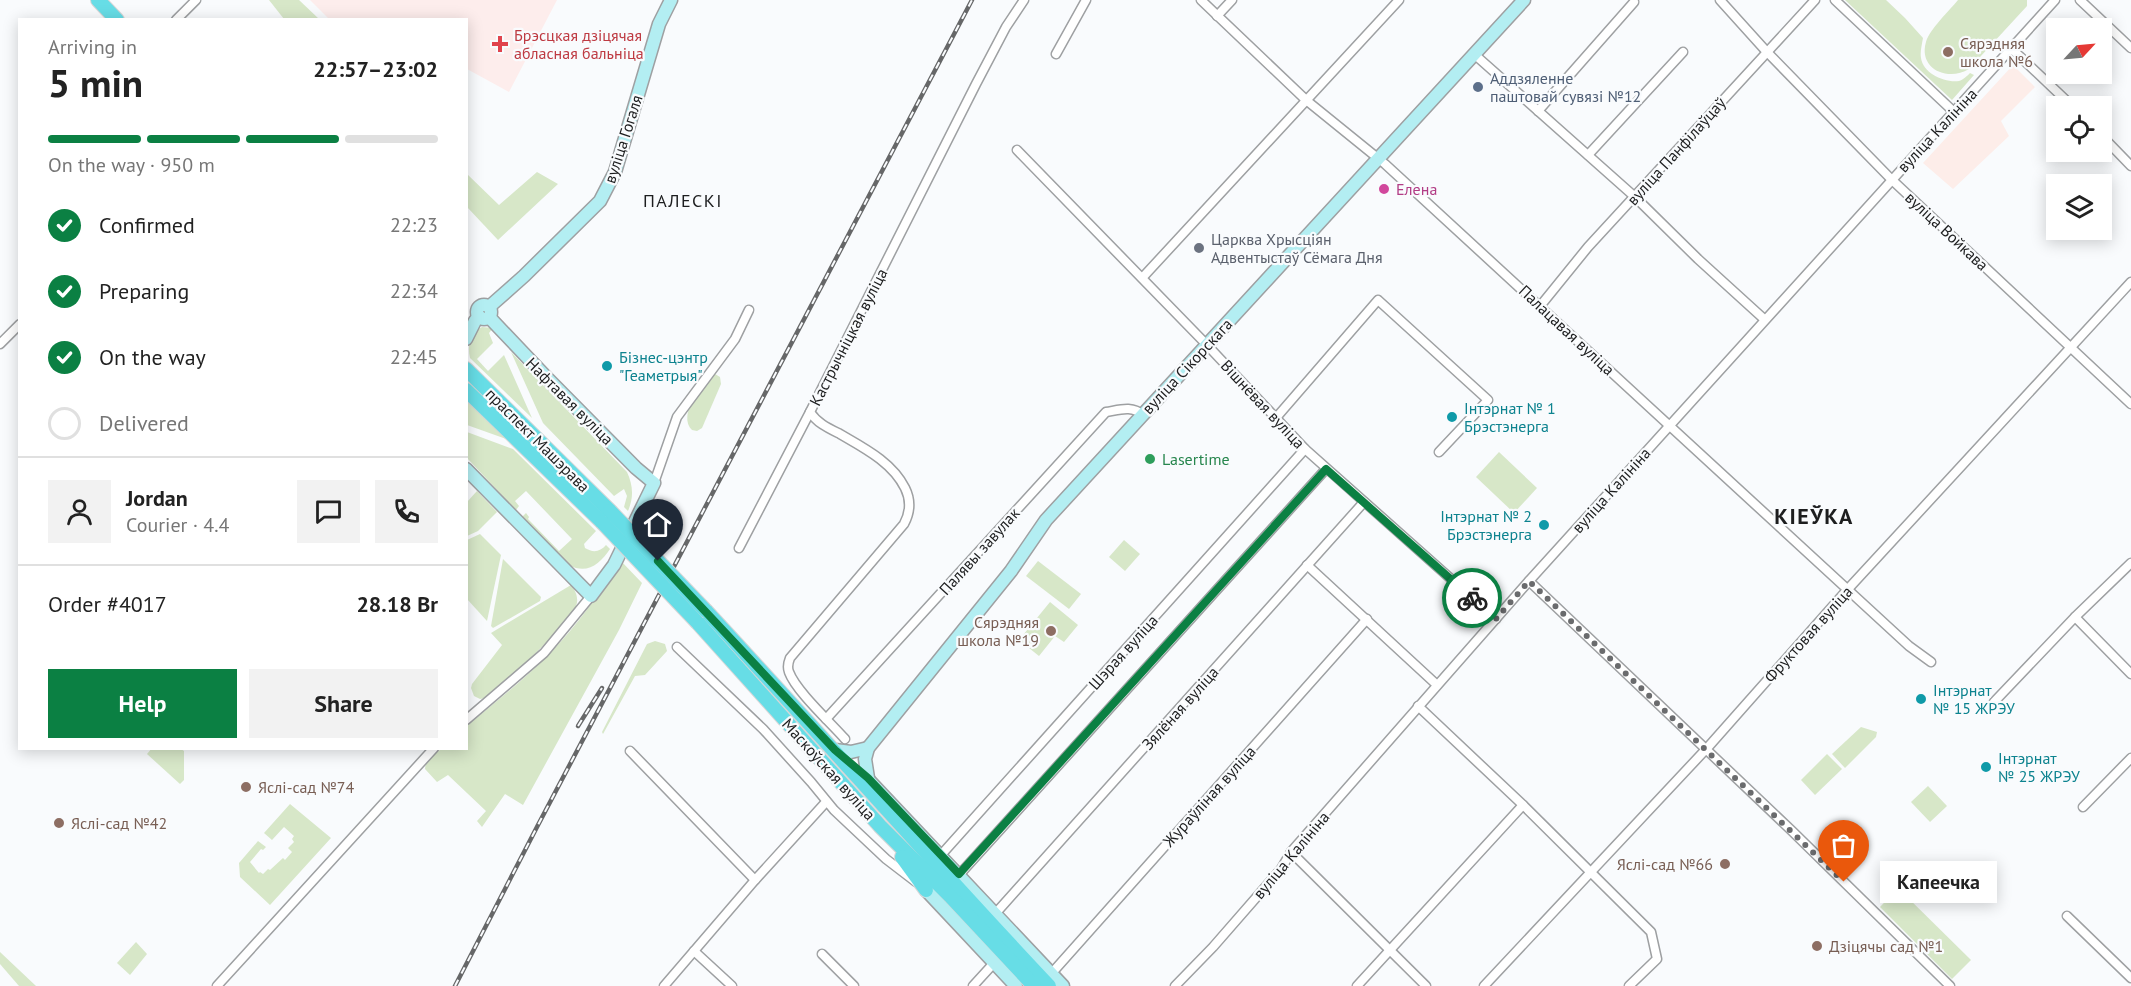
<!DOCTYPE html>
<meta charset="utf-8">
<style>
:root{--surface:#fff;--page:#f2f2f2;--text:#222;--muted:#767676;--line:#e0e0e0;--accent:#0b8043}
body{margin:0;font-family:"PT Sans",sans-serif;background:var(--page);color:var(--text);height:100vh;display:flex;flex-direction:column;font-size:22px;white-space:nowrap}
*{box-sizing:border-box;margin:0}
p{font-size:20px;color:var(--muted)}
.icon{flex:none;width:33px;height:33px;fill:none;stroke:currentColor;stroke-width:2;stroke-linecap:round;stroke-linejoin:round}
.map{position:relative;flex:1;overflow:hidden}
.drawer{position:absolute;left:18px;top:18px;width:450px;height:732px;display:flex;flex-direction:column;background:var(--surface);border-radius:0px;box-shadow:0 3px 15px #0003}
.drawer>*{flex:none}
.needle{width:39px;rotate:64deg}
.fabs{position:absolute;left:2046px;top:18px;display:grid;gap:12px}
.fabs a{display:grid;place-items:center;width:66px;height:66px;border-radius:0px;background:var(--surface);box-shadow:0 3px 15px #0003;font-size:30px}
.pin{position:absolute;display:grid;place-items:center;width:51px;height:51px;color:#fff;margin:-62px -26px;border-radius:50% 50% 50% 0;rotate:-45deg;box-shadow:0 0 6px #0007}
.pin .icon{rotate:45deg}
.courier{position:absolute;display:grid;place-items:center;width:60px;height:60px;margin:-30px;border:4px solid #0b8043;border-radius:50%;background:#fff;color:#222;box-shadow:0 2px 8px #0007}
.bubble{position:absolute;height:42px;border-radius:0px;background:var(--surface);box-shadow:0 3px 15px #0003;font-size:20px;font-weight:700;line-height:42px;text-align:center}
.headline em{font-style:normal;font-weight:700}
.headline div{display:flex;flex-direction:column-reverse}
.headline{display:flex;align-items:center;justify-content:space-between;height:102px;padding:0 30px}
h1{font-size:39px;font-weight:700;line-height:45px}
.bar{display:grid;grid-template-columns:repeat(4,1fr);gap:9px 6px;align-content:center;height:72px;padding:0 30px}
.bar i{height:8px;border-radius:4px;background:var(--line)}
.bar .on{background:var(--accent)}
.bar p{grid-column:span 4}
.line{display:flex;align-items:center;gap:15px;padding:0 30px;border-top:2px solid var(--line)}
.line div{flex:1}
.round{display:grid;place-items:center;flex:none;width:63px;height:63px;border-radius:0px;background:var(--page)}
ol{padding:0 30px;list-style:none}
li{display:flex;align-items:center;gap:18px;height:66px}
li p{margin-inline-start:auto}
li .icon{padding:6px;border-radius:50%;background:var(--accent);color:#fff;stroke-width:4}
li:last-child{color:var(--muted)}
li i{width:33px;height:33px;border:3px solid var(--line);border-radius:50%}
.action{display:flex;gap:12px;margin-top:auto;padding:12px 30px}
.action a{flex:1;height:69px;border-radius:0px;background:var(--accent);color:#fff;font-size:24px;font-weight:700;line-height:69px;text-align:center}
.action a+a{background:var(--page);color:var(--text)}
.map>svg:first-child{display:block}
</style>
<div class="map">
<svg width="2131" height="986" viewBox="0 0 2131 986">
<rect width="100%" height="100%" fill="#f9fbfd"/>
<path fill="#fdede9" d="M2013 65 2035 87 2001 121 2009 136 1953 189 1923 163Z"/>
<path fill="#fdedec" d="M310 0H557L509 92 467 69 466 20 329 19Z"/>
<g fill="#d7e7c8">
<path d="M269 0H299L319 19H284Z"/>
<path d="M1845 0H1886L1905 18 1923 38C1922 44 1920 52 1921 58 1923 73 1944 83 1959 81 1963 80 1967 76 1970 73L1974 75 1952 100Z"/>
<path d="M1958 0H2027V6L1969 69C1948 82 1918 69 1926 42 1929 30 1950 10 1958 0Z"/>
<path d="M537 172 558 184 498 240 467 207V174L499 205Z"/>
<path d="M482 327 493 328 489 333 493 343 477 359 488 371 504 355 532 418 470 358C467 346 470 333 482 327Z"/>
<path d="M511 352 627 472C633 485 634 497 628 511L624 507 627 496 624 489 614 496 543 423Z"/>
<path d="M715 374 720 377 721 384 702 428 697 431 692 430C677 416 701 383 715 374Z"/>
<path d="M467 400 509 440 467 425Z"/>
<path d="M467 432 513 449 596 531 584 544 585 548C593 553 600 552 606 545L610 549C600 564 587 575 569 565L522 517 526 513 529 517 528 519 559 551 572 539 526 491 515 501 519 506 516 510 467 458Z"/>
<path d="M1499 452 1537 488 1514 513 1476 477Z"/>
<path d="M477 491 497 512 478 531 467 536V502Z"/>
<path d="M480 534 501 555 487 621 467 599V540Z"/>
<path d="M1124 540 1140 554 1125 571 1109 557Z"/>
<path d="M503 559 541 597 540 601 493 628 491 626Z"/>
<path d="M621 561 642 583 619 630 523 805 505 794 482 827 477 821 486 811 448 775 437 782 425 769 426 761 441 749 466 748 467 726C495 702 524 680 550 653 578 625 599 593 621 561Z"/>
<path d="M1038 561 1081 594 1069 609 1026 576Z"/>
<path d="M571 585C576 591 579 599 576 606 574 613 567 619 562 625 539 652 513 675 485 698L480 699 474 696 471 688 472 684 502 645 491 633Z"/>
<path d="M1050 602 1078 625 1064 642 1055 636 1039 656 1019 640Z"/>
<path d="M655 641 665 644 667 651 645 675 635 676 603 734 602 732 647 644Z"/>
<path d="M1861 727 1877 732 1876 737 1845 768 1832 754Z"/>
<path d="M152 748 181 749 184 751V780L180 784 147 754Z"/>
<path d="M1827 754 1842 769 1815 795 1801 780Z"/>
<path d="M1928 786 1947 806 1930 822 1911 802Z"/>
<path d="M290 804 331 838 270 905 240 877 239 863 258 841 266 847 263 850 261 849 250 862 259 873 260 872 263 874 268 869 270 870 283 858 285 860 292 852 288 848 294 842 292 839 294 836 284 827 272 840 264 833Z"/>
<path d="M1898 888 1971 960 1952 979 1880 907Z"/>
<path d="M136 942 147 954 130 975 117 963Z"/>
<path d="M0 952 36 986H19L0 964Z"/>
</g>
<g fill="none" stroke-linecap="round" stroke-linejoin="round">
<g stroke="#9ea0a2" stroke-width="11">
<g id="street">
<path d="M1201 0 1306 100 1385 164 1909 646 1931 662"/>
<path d="M1720 0 1766 51 1891 179 2131 404"/>
<path d="M1835 0 1954 112"/>
<path d="M2080 0 2131 48"/>
<path d="M1217 16 1232 0"/>
<path d="M176 20 196 0"/>
<path d="M2012 49 2072 106"/>
<path d="M1056 54 1086 0"/>
<path d="M1474 54 1635 197 1698 259 1764 319"/>
<path d="M1538 111 1634 2"/>
<path d="M2102 136 2131 166"/>
<path d="M1017 150 1207 345 1305 449 1496 619"/>
<path d="M1588 155 1683 52"/>
<path d="M1143 277 1399 0"/>
<path d="M1541 305 1588 247 1815 0"/>
<path d="M0 344 20 324"/>
<path d="M1275 419 1378 300 1488 400 1439 452"/>
<path d="M654 483 677 417 735 339 749 310"/>
<path d="M739 548 810 412"/>
<path d="M1307 565 1437 685"/>
<path d="M1529 581 1792 831 1950 986"/>
<path d="M2075 617 2131 674"/>
<path d="M677 647 763 729 811 782 834 810 886 859 916 882"/>
<path d="M1994 702 2075 617 2131 563"/>
<path d="M1418 706 1523 805 1651 932 1657 959 1629 986"/>
<path d="M826 719 1106 412C1119 410 1132 405 1143 415"/>
<path d="M466 720 544 653 591 596"/>
<path d="M845 739C830 722 796 691 789 672 787 667 788 663 790 658L904 524C911 511 911 500 905 488 892 462 864 448 840 434 828 428 817 423 810 412L976 84 1006 27 1024 0"/>
<path d="M630 751 755 880"/>
<path d="M2083 807 2131 758"/>
<path d="M1291 852 1426 986"/>
<path d="M941 855 1305 449"/>
<path d="M959 875 1326 469"/>
<path d="M995 914 1364 502"/>
<path d="M2067 916 2131 978"/>
<path d="M694 951 732 986"/>
<path d="M822 954 854 986"/>
<path d="M1051 974 1367 619"/>
<path d="M217 986 434 748"/>
<path d="M664 986 755 880 826 802"/>
<path d="M973 986 994 963"/>
<path d="M1175 986 1213 947 1281 869 1291 852 1529 581 2055 0"/>
<path d="M1357 986 1523 805"/>
<path d="M1484 986 1709 746 1848 589 2131 282"/>
</g>
</g>
<g stroke="#9ea0a2" stroke-width="15">
<g id="secondary">
<circle cx="484" cy="312" r="7"/>
<path d="M489 307 524 276 600 201 615 172 659 24 671 0"/>
<path d="M466 339 475 321 479 316"/>
<path d="M466 469 591 596 614 565 654 483 636 468 546 377 489 317"/>
<path d="M835 750 851 752 868 748"/>
<path d="M862 773 1063 986"/>
<path d="M868 778 865 759 868 748 1011 571 1046 520 1524 0"/>
<path d="M926 890 1016 986"/>
</g>
</g>
<g stroke="#d6d6d7" stroke-width="16">
<g id="primary">
<path d="M98 0 117 20"/>
<path d="M466 369 610 511"/>
<path d="M466 390 602 522"/>
<path d="M706 611C821 735 933 863 1049 986"/>
<path d="M698 623 880 826 950 896 1034 986"/>
<path d="M902 857 926 890"/>
</g>
</g>
<use href="#street" stroke="#fff" stroke-width="8"/>
<use href="#secondary" stroke="#b3eef2" stroke-width="12"/>
<use href="#primary" stroke="#67dde6" stroke-width="14"/>
<g stroke="#666768" stroke-width="4.5">
<g id="rail">
<path d="M578 726 602 688"/>
<path d="M455 986 538 825 972 0"/>
</g>
</g>
<use href="#rail" stroke="#f9fbfd" stroke-width="2" stroke-dasharray="7" stroke-linecap="butt"/>
<g stroke="#d6d6d7" stroke-width="16" stroke-linecap="butt">
<g id="primary-bridge">
<path d="M610 511 706 611"/>
<path d="M602 522 698 623"/>
</g>
</g>
<use href="#primary-bridge" stroke="#67dde6" stroke-width="14"/>
</g>
<g fill="none" stroke-linecap="round" stroke-linejoin="round">
<path stroke="#6a6b6d" stroke-width="6" stroke-dasharray="0 10.8" d="M1472 598 1496 619 1529 581 1844 882"/>
<path stroke="#0b8043" stroke-width="8" d="M658 561 835 750 868 778 959 874 1326 469 1472 598"/>
</g>
<path fill="#e0444e" stroke="#f9fbfd" stroke-width="2" d="M497 35h6v6h6v6h-6v6h-6v-6h-6v-6h6z"/>
<g fill="#8d6e63" stroke="#f9fbfd" stroke-width="2">
<circle cx="1948" cy="52" r="6"/>
<circle cx="1051" cy="631" r="6"/>
<circle cx="246" cy="787" r="6"/>
<circle cx="59" cy="823" r="6"/>
<circle cx="1725" cy="864" r="6"/>
<circle cx="1817" cy="946" r="6"/>
</g>
<circle fill="#5c6f8a" stroke="#f9fbfd" stroke-width="2" cx="1478" cy="87" r="6"/>
<circle fill="#d1479c" stroke="#f9fbfd" stroke-width="2" cx="1384" cy="189" r="6"/>
<circle fill="#6b7280" stroke="#f9fbfd" stroke-width="2" cx="1199" cy="248" r="6"/>
<g fill="#0f9aa8" stroke="#f9fbfd" stroke-width="2">
<circle cx="607" cy="366" r="6"/>
<circle cx="1452" cy="417" r="6"/>
<circle cx="1544" cy="525" r="6"/>
<circle cx="1921" cy="699" r="6"/>
<circle cx="1986" cy="767" r="6"/>
</g>
<circle fill="#2e9e5b" stroke="#f9fbfd" stroke-width="2" cx="1150" cy="459" r="6"/>
<g text-anchor="middle" stroke-width="4.5" stroke-linejoin="round" paint-order="stroke">
<g font-size="16" fill="#be3a42" stroke="#f9fbfd" text-anchor="start">
<text x="514" y="41">Брэсцкая дзіцячая<tspan x="514" dy="18">абласная бальніца</tspan></text>
</g>
<g font-size="16" fill="#785e54" stroke="#f9fbfd" text-anchor="start">
<text x="1960" y="49">Сярэдняя<tspan x="1960" dy="18">школа №6</tspan></text>
<text x="1039" y="628" text-anchor="end">Сярэдняя<tspan x="1039" dy="18">школа №19</tspan></text>
<text x="258" y="793">Яслі-сад №74</text>
<text x="71" y="829">Яслі-сад №42</text>
<text x="1713" y="870" text-anchor="end">Яслі-сад №66</text>
<text x="1829" y="952">Дзіцячы сад №1</text>
</g>
<g font-size="16" fill="#4e5e75" stroke="#f9fbfd" text-anchor="start">
<text x="1490" y="84">Аддзяленне<tspan x="1490" dy="18">паштовай сувязі №12</tspan></text>
</g>
<g font-size="16" fill="#1d1e1f" stroke="#f9fbfd">
<text transform="translate(1937 130) rotate(-47)" y="6">вуліца Калініна</text>
<text transform="translate(623 139) rotate(-72)" y="6">вуліца Гогаля</text>
<text transform="translate(1676 151) rotate(-48)" y="6">вуліца Панфілаўцаў</text>
<text transform="translate(1947 231) rotate(43)" y="6">вуліца Войкава</text>
<text transform="translate(1567 330) rotate(43)" y="6">Палацавая вуліца</text>
<text transform="translate(848 337) rotate(-63)" y="6">Кастрычніцкая вуліца</text>
<text transform="translate(1187 366) rotate(-47)" y="6">вуліца Сікорскага</text>
<text transform="translate(570 401) rotate(45)" y="6">Нафтавая вуліца</text>
<text transform="translate(1263 404) rotate(47)" y="6">Вішнёвая вуліца</text>
<text transform="translate(538 440) rotate(45)" y="6">праспект Машэрава</text>
<text transform="translate(1611 490) rotate(-48)" y="6">вуліца Калініна</text>
<text transform="translate(979 551) rotate(-48)" y="6">Палявы завулак</text>
<text transform="translate(1808 634) rotate(-48)" y="6">Фруктовая вуліца</text>
<text transform="translate(1123 652) rotate(-48)" y="6">Шэрая вуліца</text>
<text transform="translate(1180 708) rotate(-48)" y="6">Зялёная вуліца</text>
<text transform="translate(829 769) rotate(48)" y="6">Маскоўская вуліца</text>
<text transform="translate(1209 796) rotate(-48)" y="6">Жураўліная вуліца</text>
<text transform="translate(1291 855) rotate(-50)" y="6">вуліца Калініна</text>
</g>
<g font-size="16" fill="#b23c85" stroke="#f9fbfd" text-anchor="start">
<text x="1396" y="195">Елена</text>
</g>
<g font-size="16" fill="#5b616d" stroke="#f9fbfd" text-anchor="start">
<text x="1211" y="245">Царква Хрысціян<tspan x="1211" dy="18">Адвентыстаў Сёмага Дня</tspan></text>
</g>
<g font-size="16" fill="#0d838f" stroke="#f9fbfd" text-anchor="start">
<text x="619" y="363">Бізнес-цэнтр<tspan x="619" dy="18">"Геаметрыя"</tspan></text>
<text x="1464" y="414">Інтэрнат № 1<tspan x="1464" dy="18">Брэстэнерга</tspan></text>
<text x="1532" y="522" text-anchor="end">Інтэрнат № 2<tspan x="1532" dy="18">Брэстэнерга</tspan></text>
<text x="1933" y="696">Інтэрнат<tspan x="1933" dy="18">№ 15 ЖРЭУ</tspan></text>
<text x="1998" y="764">Інтэрнат<tspan x="1998" dy="18">№ 25 ЖРЭУ</tspan></text>
</g>
<g font-size="16" fill="#27864d" stroke="#f9fbfd" text-anchor="start">
<text x="1162" y="465">Lasertime</text>
</g>
<g font-size="18" letter-spacing="1.5" fill="#1d1e1f" stroke="#f9fbfd">
<text x="683" y="207">ПАЛЕСКІ</text>
</g>
<g font-size="22" font-weight="bold" letter-spacing="1.5" fill="#1d1e1f" stroke="#f9fbfd">
<text x="1814" y="524">КІЕЎКА</text>
</g>
</g>
</svg>
<div class="fabs">
<a><svg class="needle" viewBox="-14 -14 28 28"><path d="M0-13l5 13h-10z" fill="#e53935"/><path d="M0 13l5-13h-10z" fill="#767676"/></svg></a>
<a><svg class="icon" aria-label="locate" viewBox="0 0 24 24"><circle cx="12" cy="12" r="6"/><path d="M12 2v4M12 18v4M2 12h4M18 12h4"/></svg></a>
<a><svg class="icon" aria-label="layers" viewBox="0 0 24 24"><path d="M12 4l9 5-9 5-9-5zM3 14l9 5 9-5"/></svg></a>
</div>
<div class="pin" style="left:1844px;top:882px;background:#ea580c"><svg class="icon" aria-label="bag" viewBox="0 0 24 24"><path d="M5 8h14l-1 12H6zM9 8a3 3 0 0 1 6 0"/></svg></div>
<div class="pin" style="left:658px;top:561px;background:#1f2937"><svg class="icon" aria-label="home" viewBox="0 0 24 24"><path d="M3 11l9-7 9 7M6 9v11h12V9"/></svg></div>
<div class="courier" style="left:1472px;top:598px"><svg class="icon" aria-label="bike" viewBox="0 0 24 24"><circle cx="6" cy="16" r="4"/><circle cx="18" cy="16" r="4"/><path d="M6 16l4-8h5l3 8M10 8l3 8H6M13 5h3"/></svg></div>
<div class="bubble" style="left:1880px;top:861px;width:117px">Капеечка</div>
<section class="drawer">
<div class="headline"><div><h1>5 min</h1><p>Arriving in</p></div><em>22:57–23:02</em></div>
<div class="bar"><i class="on"></i><i class="on"></i><i class="on"></i><i></i><p>On the way · 950 m</p></div>
<ol>
<li><svg class="icon" aria-label="check" viewBox="0 0 24 24"><path d="M5 12l5 5 9-10"/></svg>Confirmed<p>22:23</p></li>
<li><svg class="icon" aria-label="check" viewBox="0 0 24 24"><path d="M5 12l5 5 9-10"/></svg>Preparing<p>22:34</p></li>
<li><svg class="icon" aria-label="check" viewBox="0 0 24 24"><path d="M5 12l5 5 9-10"/></svg>On the way<p>22:45</p></li>
<li><i></i>Delivered</li>
</ol>
<div class="line" style="height:108px"><a class="round"><svg class="icon" aria-label="person" viewBox="0 0 24 24"><circle cx="12" cy="8" r="4"/><path d="M4 21q1-7 8-7t8 7"/></svg></a><div><b>Jordan</b><p>Courier · 4.4</p></div><a class="round"><svg class="icon" aria-label="chat" viewBox="0 0 24 24"><path d="M4 5h16v11H9l-5 4z"/></svg></a><a class="round"><svg class="icon" aria-label="phone" viewBox="0 0 24 24"><path d="M5 4h4l2 5-3 2q2 4 5 5l2-3 5 2v4C11 20 4 13 5 4z"/></svg></a></div>
<div class="line" style="height:78px"><div>Order #4017</div><b>28.18 Br</b></div>
<div class="action"><a>Help</a><a>Share</a></div>
</section>
</div>
